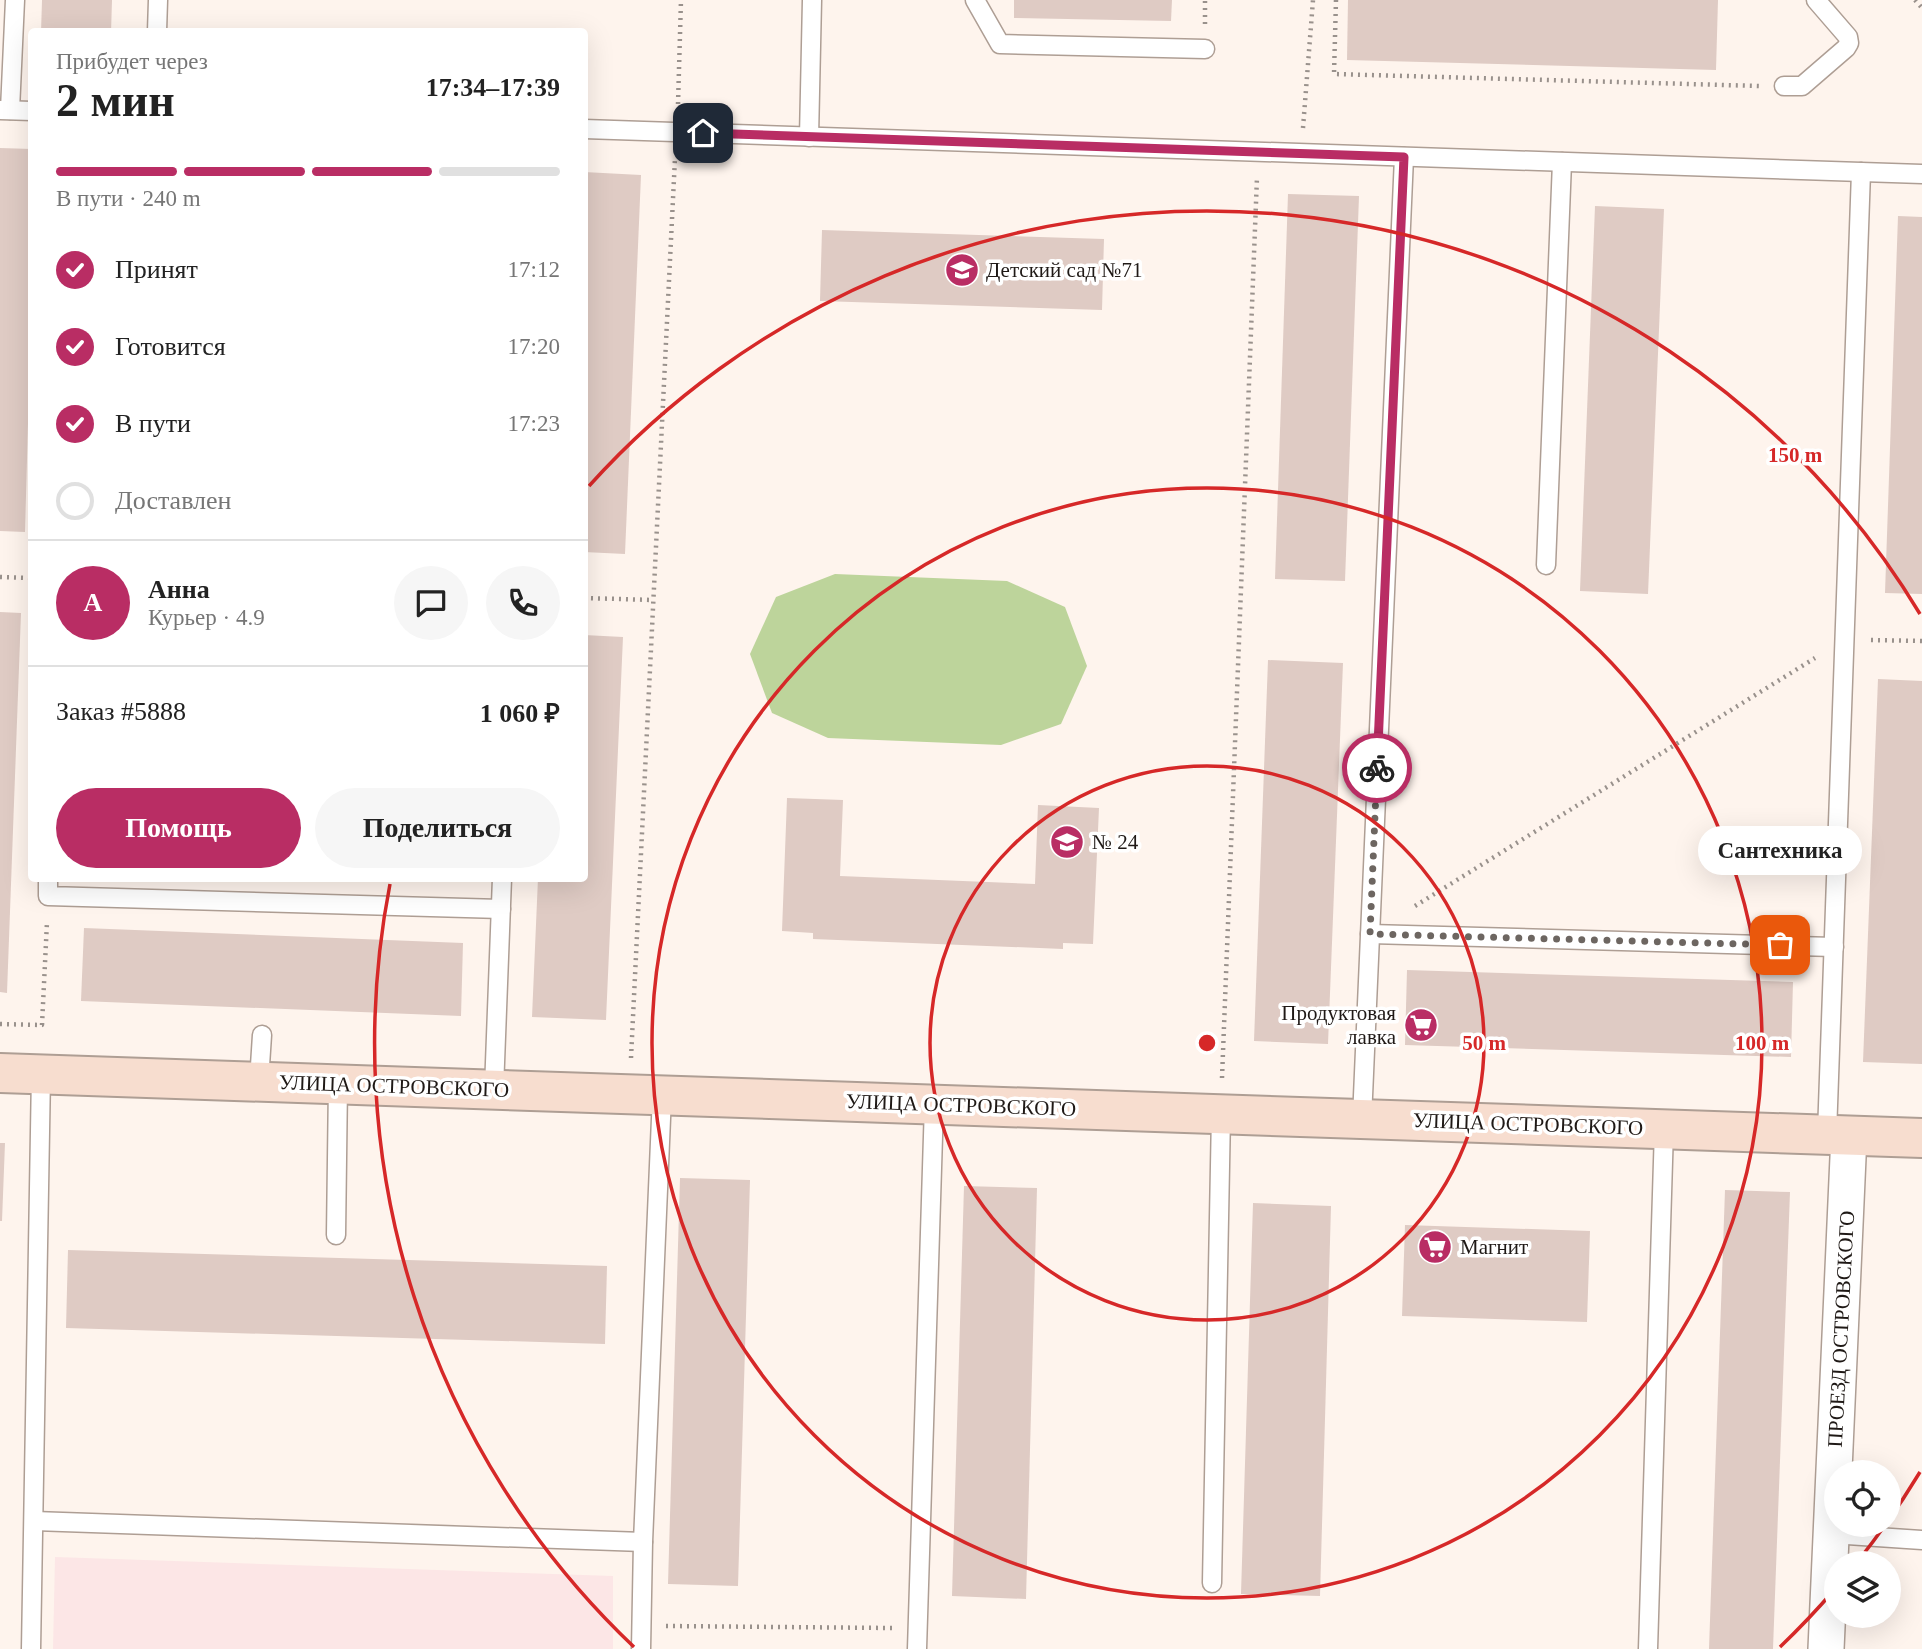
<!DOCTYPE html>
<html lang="ru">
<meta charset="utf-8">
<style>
:root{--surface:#fff;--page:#f6f6f6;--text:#222;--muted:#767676;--line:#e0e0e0;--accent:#b92d64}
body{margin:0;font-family:Georgia,serif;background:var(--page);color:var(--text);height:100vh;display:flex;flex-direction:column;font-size:26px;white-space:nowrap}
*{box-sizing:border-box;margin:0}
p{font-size:23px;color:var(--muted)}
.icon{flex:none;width:38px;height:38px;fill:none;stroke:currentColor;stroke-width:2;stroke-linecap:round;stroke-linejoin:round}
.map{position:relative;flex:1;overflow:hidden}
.sheet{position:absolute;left:28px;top:28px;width:560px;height:854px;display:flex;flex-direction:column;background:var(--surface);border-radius:7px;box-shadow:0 7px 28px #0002}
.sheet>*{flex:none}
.fabs{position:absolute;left:1824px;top:1460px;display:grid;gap:14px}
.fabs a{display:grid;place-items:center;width:77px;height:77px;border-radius:50%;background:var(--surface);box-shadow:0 7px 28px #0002;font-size:35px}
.pin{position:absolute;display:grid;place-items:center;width:60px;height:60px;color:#fff;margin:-30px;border-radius:14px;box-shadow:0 4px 10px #0006}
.courier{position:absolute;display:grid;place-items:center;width:70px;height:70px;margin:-35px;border:5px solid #b92d64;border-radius:50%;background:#fff;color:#222;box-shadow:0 2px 9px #0007}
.bubble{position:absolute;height:49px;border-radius:24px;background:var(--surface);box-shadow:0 7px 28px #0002;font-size:23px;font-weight:600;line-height:49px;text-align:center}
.headline em{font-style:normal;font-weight:600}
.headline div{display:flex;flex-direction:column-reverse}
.headline{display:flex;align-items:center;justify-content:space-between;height:119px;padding:0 28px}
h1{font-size:46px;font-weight:600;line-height:52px}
.bar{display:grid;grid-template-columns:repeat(4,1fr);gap:10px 7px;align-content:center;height:84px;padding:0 28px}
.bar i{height:9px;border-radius:5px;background:var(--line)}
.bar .active{background:var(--accent)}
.bar p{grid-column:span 4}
.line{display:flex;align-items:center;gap:18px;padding:0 28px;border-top:2px solid var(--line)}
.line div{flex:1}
.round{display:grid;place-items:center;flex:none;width:74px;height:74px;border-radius:37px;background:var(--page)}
ol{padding:0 28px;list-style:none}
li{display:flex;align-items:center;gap:21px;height:77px}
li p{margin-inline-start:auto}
li .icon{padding:7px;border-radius:50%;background:var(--accent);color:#fff;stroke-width:4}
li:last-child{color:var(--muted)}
li i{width:38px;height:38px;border:4px solid var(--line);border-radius:50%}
.button{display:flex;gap:14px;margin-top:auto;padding:14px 28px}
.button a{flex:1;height:80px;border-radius:42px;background:var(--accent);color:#fff;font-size:28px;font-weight:600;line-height:80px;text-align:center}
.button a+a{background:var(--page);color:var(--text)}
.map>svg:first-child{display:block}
</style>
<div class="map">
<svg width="1922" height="1649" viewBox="0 0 1922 1649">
<rect width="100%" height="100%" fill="#fef4ed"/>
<path fill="#fce6e6" d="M55 1557 613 1576V1649H53Z"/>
<path fill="#bdd49b" d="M835 574 1007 581 1065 607 1087 666 1061 724 1001 745 828 738 772 713 750 654 776 597Z"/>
<g fill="#dfcbc4">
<path d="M42 0H112L111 32H41Z"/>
<path d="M1014 0H1172L1171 21 1014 18Z"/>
<path d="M1348 0H1718L1716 70 1347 60Z"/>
<path d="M0 148 32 149V278L25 532 0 531Z"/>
<path d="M584 172 641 175 625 554 584 552Z"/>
<path d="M1288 194 1359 196 1345 581 1275 579Z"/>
<path d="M1595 206 1664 209 1648 594 1580 591Z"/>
<path d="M1898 216 1922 217V594L1885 593Z"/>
<path d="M822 230 1104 239 1102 310 820 301Z"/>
<path d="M0 612 21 613 7 993 0 992Z"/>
<path d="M584 635 623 637 606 1020 532 1017 538 878H584Z"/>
<path d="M1268 660 1343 663 1328 1044 1254 1041Z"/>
<path d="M1878 679 1922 681V1064L1863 1062Z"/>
<path d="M787 798 843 800 840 876 1035 884 1038 805 1099 808 1093 944 1063 943V949L813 939V933L782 931Z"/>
<path d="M84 928 463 943 461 1016 81 1001Z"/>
<path d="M1407 970 1793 982 1791 1057 1405 1045Z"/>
<path d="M0 1143H5L2 1221H0Z"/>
<path d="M680 1178 750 1180 738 1586 668 1584Z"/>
<path d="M964 1186 1037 1188 1026 1599 952 1596Z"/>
<path d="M1725 1190 1790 1192 1773 1649H1709Z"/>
<path d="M1253 1203 1331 1206 1320 1596 1241 1594Z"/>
<path d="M1405 1225 1590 1231 1587 1322 1402 1316Z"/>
<path d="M68 1250 607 1266 605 1344 66 1328Z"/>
</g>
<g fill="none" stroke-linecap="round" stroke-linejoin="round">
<g stroke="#ae9e94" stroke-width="21">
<g id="lane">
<path d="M975 0 1000 44 1205 49"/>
<path d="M157 32 158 0"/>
<path d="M1784 86H1802L1846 48 1849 43 1848 37 1816 0"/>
<path d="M0 110 32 111"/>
<path d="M10 110 15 0"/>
<path d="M584 129 1922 174"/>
<path d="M809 137 812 0"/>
<path d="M1546 565 1562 162"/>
<path d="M48 878V896L501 909"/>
<path d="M1370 934 1834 947"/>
<path d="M259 1081 262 1035"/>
<path d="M494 1089 502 878"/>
<path d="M1362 1119 1404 157"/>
<path d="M1827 1134 1861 172"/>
<path d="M336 1235 338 1083"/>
<path d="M34 1521 643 1542"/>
<path d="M1832 1534 1922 1540"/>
<path d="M1212 1583 1221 1114"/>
<path d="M31 1649 41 1074"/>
<path d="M641 1649 643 1542 662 1095"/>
<path d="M917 1649 934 1104"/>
<path d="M1648 1649 1664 1129"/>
</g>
</g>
<g stroke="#ae9e94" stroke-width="38">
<path id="street" d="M1826 1649 1849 1135"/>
</g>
<g stroke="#ae9e94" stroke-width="42">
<path id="secondary" d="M0 1073 1922 1138"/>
</g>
<g stroke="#99918c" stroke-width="4.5" stroke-dasharray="2 5" stroke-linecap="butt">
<path d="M1336 0 1334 74 1759 86"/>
<path d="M1915 0 1922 8"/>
<path d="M1205 24V0"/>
<path d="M678 104 681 0"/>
<path d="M1303 128 1313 0"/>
<path d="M0 577 32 578"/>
<path d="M584 598 653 600"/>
<path d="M1871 640 1922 641"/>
<path d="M1415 906 1815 658"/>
<path d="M0 1024 42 1025 47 922"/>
<path d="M631 1058 675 158"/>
<path d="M1222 1078 1257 177"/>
<path d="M666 1626 892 1628"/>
</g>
<use href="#lane" stroke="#fff" stroke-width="18"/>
<use href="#street" stroke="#fff" stroke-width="35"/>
<use href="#secondary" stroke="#f7ddcf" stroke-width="38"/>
</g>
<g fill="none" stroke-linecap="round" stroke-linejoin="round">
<path stroke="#6d6661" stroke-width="7" stroke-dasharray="0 12.6" d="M1377 768 1370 934 1780 945"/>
<path stroke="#b92d64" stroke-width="9" d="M703 133 1404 157 1377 768"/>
</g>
<g fill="none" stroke="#d62828" stroke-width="3.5">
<circle cx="1207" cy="1043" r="277"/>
<circle cx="1207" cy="1043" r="555"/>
<path d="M1920 1472A832 832 0 0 1 1858 1561M1835 1589A832 832 0 0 1 1780 1647M634 1647A832 832 0 0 1 390 884M589 486A832 832 0 0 1 1920 614"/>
</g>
<defs>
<g id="school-disc" transform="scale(1.75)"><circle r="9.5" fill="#b92d64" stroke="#fff"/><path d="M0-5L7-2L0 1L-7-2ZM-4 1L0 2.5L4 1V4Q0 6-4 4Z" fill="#fff"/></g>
<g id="supermarket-disc" transform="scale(1.75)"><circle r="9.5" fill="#b92d64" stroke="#fff"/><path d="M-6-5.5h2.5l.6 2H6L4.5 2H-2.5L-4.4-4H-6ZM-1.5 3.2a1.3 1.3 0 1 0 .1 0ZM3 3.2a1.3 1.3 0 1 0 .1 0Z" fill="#fff"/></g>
</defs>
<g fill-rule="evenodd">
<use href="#school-disc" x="962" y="270"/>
<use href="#school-disc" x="1067" y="842"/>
<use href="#supermarket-disc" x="1421" y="1025"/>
<use href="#supermarket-disc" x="1435" y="1247"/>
</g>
<g text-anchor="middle" stroke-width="7" stroke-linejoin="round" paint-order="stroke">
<g font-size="21" fill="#1f1916" stroke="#fff" text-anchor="start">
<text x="986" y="277">Детский сад №71</text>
<text x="1092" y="849">№ 24</text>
<text x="1396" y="1020" text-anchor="end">Продуктовая<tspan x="1396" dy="24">лавка</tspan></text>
<text x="1460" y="1254">Магнит</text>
</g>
<g font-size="21" fill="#1f1916" stroke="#fff">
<text transform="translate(394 1086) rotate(2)" y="7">УЛИЦА ОСТРОВСКОГО</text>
<text transform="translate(961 1105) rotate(2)" y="7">УЛИЦА ОСТРОВСКОГО</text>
<text transform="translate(1528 1124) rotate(2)" y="7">УЛИЦА ОСТРОВСКОГО</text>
<text transform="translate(1841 1329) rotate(-87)" y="7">ПРОЕЗД ОСТРОВСКОГО</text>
</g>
</g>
<circle cx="1207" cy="1043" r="10" fill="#d62828" stroke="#fff" stroke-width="3.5"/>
<g font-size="21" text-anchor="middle" font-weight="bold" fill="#d62828" stroke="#fff" stroke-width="7" stroke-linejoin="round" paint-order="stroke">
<text x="1795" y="462">150 m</text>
<text x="1484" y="1050">50 m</text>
<text x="1762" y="1050">100 m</text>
</g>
</svg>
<div class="fabs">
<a><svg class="icon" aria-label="locate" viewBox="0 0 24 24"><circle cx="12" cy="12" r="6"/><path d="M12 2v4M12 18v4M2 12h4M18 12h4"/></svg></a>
<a><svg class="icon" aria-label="layers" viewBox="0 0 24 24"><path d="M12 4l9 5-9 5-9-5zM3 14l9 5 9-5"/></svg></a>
</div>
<div class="pin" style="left:1780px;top:945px;background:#ea580c"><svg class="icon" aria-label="bag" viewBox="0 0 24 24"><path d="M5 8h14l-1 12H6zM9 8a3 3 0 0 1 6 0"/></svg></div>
<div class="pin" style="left:703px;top:133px;background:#1f2937"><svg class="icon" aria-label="home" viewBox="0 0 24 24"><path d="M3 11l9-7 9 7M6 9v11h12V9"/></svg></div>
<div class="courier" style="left:1377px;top:768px"><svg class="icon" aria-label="bike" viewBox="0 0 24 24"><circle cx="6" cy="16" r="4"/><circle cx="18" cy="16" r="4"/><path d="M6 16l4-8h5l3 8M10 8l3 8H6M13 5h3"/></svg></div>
<div class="bubble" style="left:1698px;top:826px;width:164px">Сантехника</div>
<section class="sheet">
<div class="headline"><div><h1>2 мин</h1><p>Прибудет через</p></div><em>17:34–17:39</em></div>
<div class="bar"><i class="active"></i><i class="active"></i><i class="active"></i><i></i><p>В пути · 240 m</p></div>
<ol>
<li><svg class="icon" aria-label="check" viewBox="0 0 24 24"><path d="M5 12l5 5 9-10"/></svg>Принят<p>17:12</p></li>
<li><svg class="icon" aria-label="check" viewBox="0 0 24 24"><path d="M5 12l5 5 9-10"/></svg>Готовится<p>17:20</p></li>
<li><svg class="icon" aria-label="check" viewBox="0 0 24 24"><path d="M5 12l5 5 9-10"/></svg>В пути<p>17:23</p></li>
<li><i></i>Доставлен</li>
</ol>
<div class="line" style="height:126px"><b class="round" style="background:var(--accent);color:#fff">А</b><div><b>Анна</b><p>Курьер · 4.9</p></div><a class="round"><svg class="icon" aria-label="chat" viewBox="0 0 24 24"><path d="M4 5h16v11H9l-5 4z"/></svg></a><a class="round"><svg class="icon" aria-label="phone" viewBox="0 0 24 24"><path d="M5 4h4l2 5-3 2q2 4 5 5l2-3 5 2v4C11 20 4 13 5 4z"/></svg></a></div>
<div class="line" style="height:91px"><div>Заказ #5888</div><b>1 060 ₽</b></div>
<div class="button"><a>Помощь</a><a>Поделиться</a></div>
</section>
</div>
